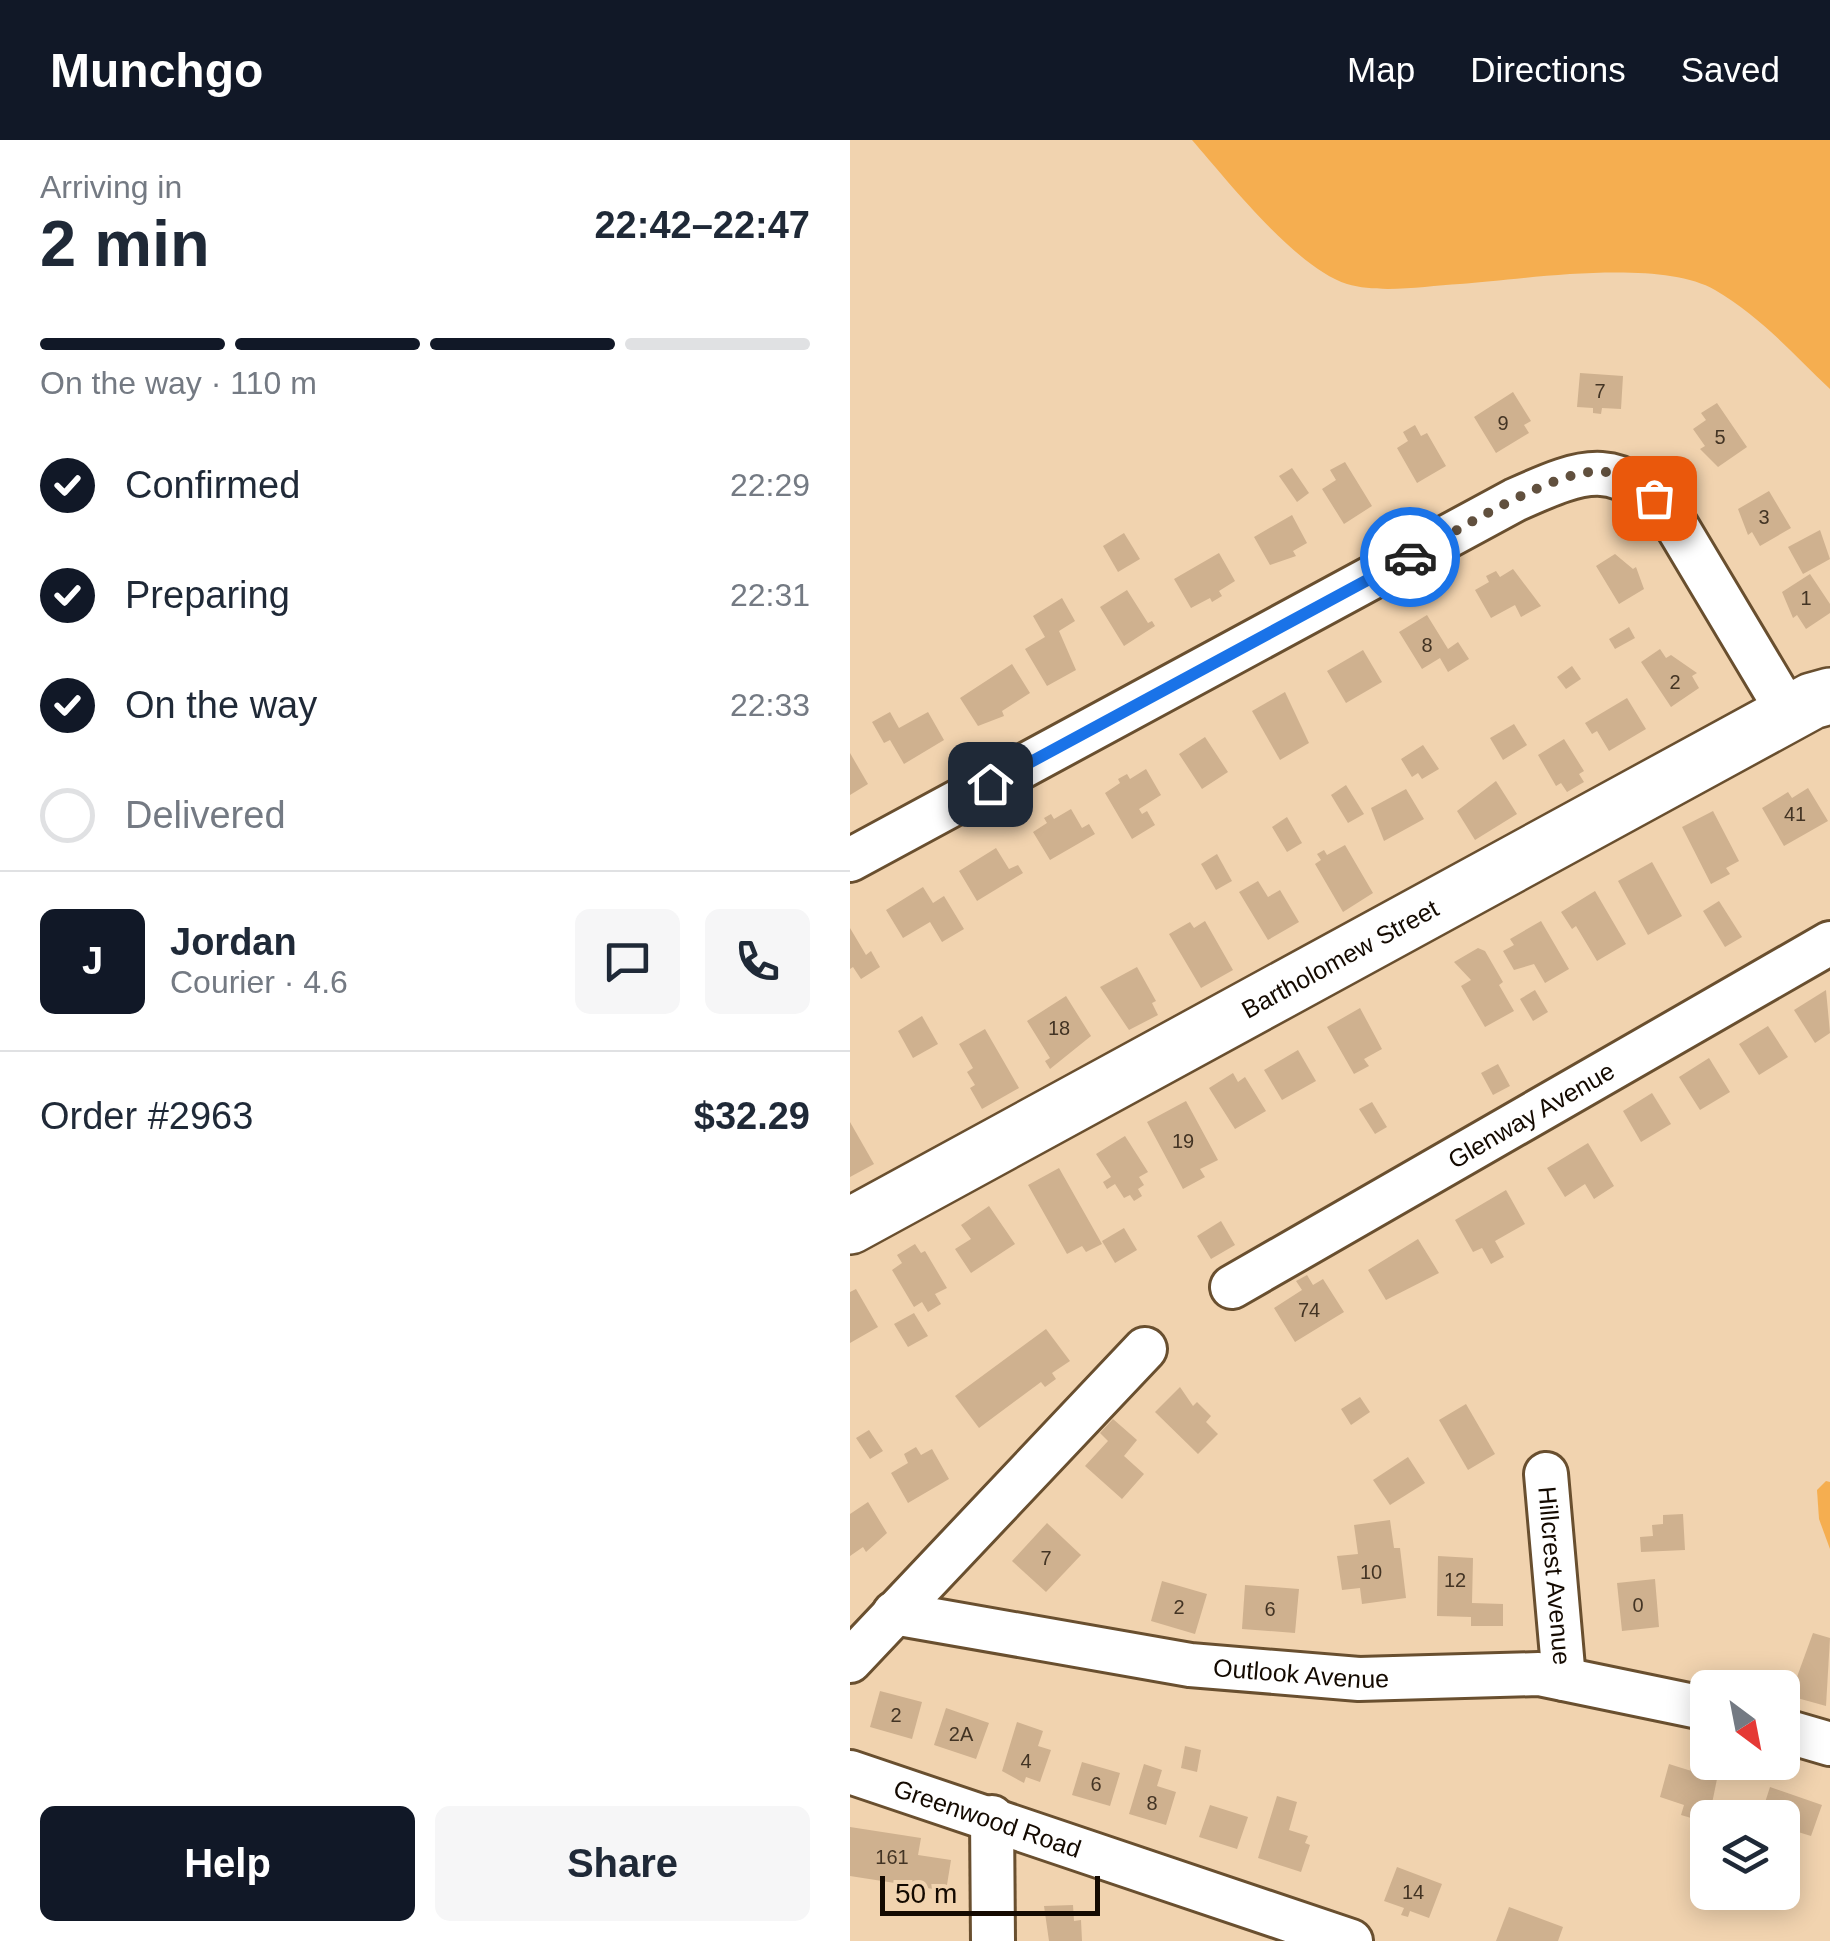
<!DOCTYPE html>
<meta charset="utf-8">
<style>
:root{--surface:#fff;--page:#f6f6f7;--text:#1f2937;--muted:#747a83;--line:#e0e1e3;--accent:#111827}
body{margin:0;font-family:Helvetica,sans-serif;background:var(--page);color:var(--text);height:100vh;display:flex;flex-direction:column;font-size:38px;white-space:nowrap}
*{box-sizing:border-box;margin:0}
p{font-size:32px;color:var(--muted)}
.icon{flex:none;width:55px;height:55px;fill:none;stroke:currentColor;stroke-width:2;stroke-linecap:round;stroke-linejoin:round}
.map{position:relative;flex:1;overflow:hidden}
.details{display:flex;flex-direction:column;background:var(--surface);width:850px}
.details>*{flex:none}
.needle{width:65px;rotate:148deg}
.buttons{position:absolute;left:840px;top:1530px;display:grid;gap:20px}
.buttons a{display:grid;place-items:center;width:110px;height:110px;border-radius:15px;background:var(--surface);box-shadow:0 5px 25px #0003;font-size:50px}
.scale{position:absolute;left:30px;bottom:25px;width:220px;box-sizing:border-box;padding-left:10px;border:5px solid #140a01;border-top:0;font-size:28px;line-height:35px;white-space:nowrap;color:#140a01;-webkit-text-stroke:8px #f1d3af;paint-order:stroke}
.pin{position:absolute;display:grid;place-items:center;width:85px;height:85px;color:#fff;margin:-42px;border-radius:20px;box-shadow:0 5px 15px #0006}
.courier{position:absolute;display:grid;place-items:center;width:100px;height:100px;margin:-50px;border:8px solid #1a73e8;border-radius:50%;background:#fff;color:#222;box-shadow:0 2px 12px #0007}
.head em{font-style:normal;font-weight:800}
.head div{display:flex;flex-direction:column-reverse}
.head{display:flex;align-items:center;justify-content:space-between;height:170px;padding:0 40px}
h1{font-size:65px;font-weight:800;line-height:75px}
.bar{display:grid;grid-template-columns:repeat(4,1fr);gap:15px 10px;align-content:center;height:120px;padding:0 40px}
.bar i{height:12px;border-radius:8px;background:var(--line)}
.bar .current{background:var(--accent)}
.bar p{grid-column:span 4}
.line{display:flex;align-items:center;gap:25px;padding:0 40px;border-top:2px solid var(--line)}
.line div{flex:1}
.round{display:grid;place-items:center;flex:none;width:105px;height:105px;border-radius:15px;background:var(--page)}
ol{padding:0 40px;list-style:none}
li{display:flex;align-items:center;gap:30px;height:110px}
li p{margin-inline-start:auto}
li .icon{padding:10px;border-radius:50%;background:var(--accent);color:#fff;stroke-width:4}
li:last-child{color:var(--muted)}
li i{width:55px;height:55px;border:5px solid var(--line);border-radius:50%}
.cta{display:flex;gap:20px;margin-top:auto;padding:20px 40px}
.cta a{flex:1;height:115px;border-radius:15px;background:var(--accent);color:#fff;font-size:40px;font-weight:800;line-height:115px;text-align:center}
.cta a+a{background:var(--page);color:var(--text)}
header{display:flex;align-items:center;gap:60px;box-sizing:border-box;height:140px;padding:0 50px;background:var(--accent);color:#fff}
header strong{font-size:48px}
nav{display:flex;gap:55px;margin-inline-start:auto;font-size:35px}
main{display:flex;flex:1;min-height:0}
.map>svg:first-child{display:block}
</style>
<header>
<strong>Munchgo</strong>
<nav><a>Map</a><a>Directions</a><a>Saved</a></nav>
</header>
<main>
<section class="details">
<div class="head"><div><h1>2 min</h1><p>Arriving in</p></div><em>22:42–22:47</em></div>
<div class="bar"><i class="current"></i><i class="current"></i><i class="current"></i><i></i><p>On the way · 110 m</p></div>
<ol>
<li><svg class="icon" aria-label="check" viewBox="0 0 24 24"><path d="M5 12l5 5 9-10"/></svg>Confirmed<p>22:29</p></li>
<li><svg class="icon" aria-label="check" viewBox="0 0 24 24"><path d="M5 12l5 5 9-10"/></svg>Preparing<p>22:31</p></li>
<li><svg class="icon" aria-label="check" viewBox="0 0 24 24"><path d="M5 12l5 5 9-10"/></svg>On the way<p>22:33</p></li>
<li><i></i>Delivered</li>
</ol>
<div class="line" style="height:180px"><b class="round" style="background:var(--accent);color:#fff">J</b><div><b>Jordan</b><p>Courier · 4.6</p></div><a class="round"><svg class="icon" aria-label="chat" viewBox="0 0 24 24"><path d="M4 5h16v11H9l-5 4z"/></svg></a><a class="round"><svg class="icon" aria-label="phone" viewBox="0 0 24 24"><path d="M5 4h4l2 5-3 2q2 4 5 5l2-3 5 2v4C11 20 4 13 5 4z"/></svg></a></div>
<div class="line" style="height:130px"><div>Order #2963</div><b>$32.29</b></div>
<div class="cta"><a>Help</a><a>Share</a></div>
</section>
<div class="map">
<svg width="980" height="1801" viewBox="0 0 980 1801">
<rect width="100%" height="100%" fill="#f1d3af"/>
<g fill="#f5ae50">
<path d="M342 0H980V249C943 214 910 176 865 150 809 118 676 139 610 144 575 146 531 154 497 144 446 128 377 40 342 0Z"/>
<path d="M976 1341 980 1342V1409L969 1379 967 1350Z"/>
</g>
<g fill="#cfb18f">
<path d="M730 233 773 236 771 269 752 268 751 274 743 273V268L727 267Z"/>
<path d="M663 252 681 281 674 285 679 293 646 313 624 277Z"/>
<path d="M867 263 897 307 868 327 850 309 855 306 843 289 856 280 851 273Z"/>
<path d="M565 285 571 296 577 293 596 326 567 343 547 308 558 301 553 292Z"/>
<path d="M495 322 522 366 494 384 472 349 486 340 480 330Z"/>
<path d="M442 328 459 353 447 362 429 336Z"/>
<path d="M919 351 941 388 910 406 902 392 898 395 888 369Z"/>
<path d="M442 375 457 403 443 411 446 416 420 425 404 397Z"/>
<path d="M970 390 980 419 953 434 938 407Z"/>
<path d="M274 393 290 419 268 432 253 406Z"/>
<path d="M369 413 385 441 369 451 372 456 362 462 360 458 341 468 324 439Z"/>
<path d="M765 414 783 429 786 427 794 449 769 464 746 426Z"/>
<path d="M663 429 691 466 671 477 665 465 641 478 625 450 639 442 636 436 646 431 650 437Z"/>
<path d="M960 434 980 464V473L956 489 947 475 943 478 932 452Z"/>
<path d="M277 450 298 483 302 481 305 486 274 506 250 467Z"/>
<path d="M212 458 225 481 209 491 226 530 197 546 175 509 195 497 183 476Z"/>
<path d="M577 475 598 509 608 502 619 519 598 532 590 518 572 529 549 492Z"/>
<path d="M779 487 785 498 765 509 759 499Z"/>
<path d="M810 509 816 518 821 515 847 533 842 536 849 548 821 567 791 522Z"/>
<path d="M513 510 532 542 496 563 477 531Z"/>
<path d="M162 524 180 553 152 571 154 576 128 586 110 558Z"/>
<path d="M722 526 731 539 716 549 707 537Z"/>
<path d="M435 552 459 603 430 620 402 571Z"/>
<path d="M777 558 796 589 759 611 747 591 742 594 735 583Z"/>
<path d="M40 572 49 588 78 572 94 600 54 624 40 600 34 603 22 582Z"/>
<path d="M664 584 677 605 653 620 640 598Z"/>
<path d="M355 597 378 632 352 649 329 614Z"/>
<path d="M714 599 734 631 729 634 734 642 717 652 711 643 706 646 688 615Z"/>
<path d="M573 605 589 629 572 639 568 633 562 637 551 619Z"/>
<path d="M0 613 18 644 0 655Z"/>
<path d="M296 629 311 655 289 669 292 674 297 671 305 685 282 699 255 653 270 643 268 639 277 634 280 639Z"/>
<path d="M646 641 667 674 625 700 607 671Z"/>
<path d="M496 645 514 674 498 683 481 655Z"/>
<path d="M958 648 978 681 934 706 912 668 938 652 942 658Z"/>
<path d="M556 649 574 679 534 701 521 668Z"/>
<path d="M221 669 232 688 239 684 245 694 200 720 183 692 197 683 194 678 201 674 204 679Z"/>
<path d="M863 671 889 721 876 728 880 734 861 744 832 687Z"/>
<path d="M437 677 452 703 437 712 422 687Z"/>
<path d="M495 705 523 753 493 772 465 724 471 720 467 714 474 710 477 715Z"/>
<path d="M146 708 159 729 168 725 173 733 127 761 109 731Z"/>
<path d="M367 714 382 741 366 750 351 724Z"/>
<path d="M802 722 832 776 798 795 768 741Z"/>
<path d="M408 741 418 757 430 750 449 782 418 800 389 752Z"/>
<path d="M73 747 83 763 94 756 114 789 92 802 80 782 53 798 36 770Z"/>
<path d="M745 751 776 804 747 821 726 786 722 789 711 772Z"/>
<path d="M869 761 892 797 875 807 853 771Z"/>
<path d="M355 781 383 830 351 848 319 794 340 782 344 788Z"/>
<path d="M691 781 719 829 695 843 684 824 664 830 653 811 664 805 660 799Z"/>
<path d="M0 788 16 815 21 811 30 827 11 839 3 827 0 829Z"/>
<path d="M628 808 635 811 653 842 649 845 664 871 635 887 611 846 621 840 604 822Z"/>
<path d="M287 827 306 861 302 863 308 875 279 890 250 847Z"/>
<path d="M685 850 698 872 683 881 670 859Z"/>
<path d="M976 850 980 893 965 903 944 870Z"/>
<path d="M216 856 241 896 200 929 195 921 200 918 177 881Z"/>
<path d="M510 868 532 909 514 919 519 926 504 934 477 887Z"/>
<path d="M72 876 88 904 63 918 48 891Z"/>
<path d="M918 886 938 917 909 935 889 904Z"/>
<path d="M135 889 169 948 132 969 120 948 125 945 117 932 123 928 109 904Z"/>
<path d="M448 910 466 941 432 960 414 930Z"/>
<path d="M859 918 880 952 850 970 829 937Z"/>
<path d="M648 924 660 946 643 955 631 933Z"/>
<path d="M383 933 388 942 395 937 416 971 385 989 359 948Z"/>
<path d="M802 953 821 984 791 1002 773 971Z"/>
<path d="M336 961 368 1020 350 1029 355 1037 333 1049 297 982Z"/>
<path d="M522 962 537 987 525 994 509 969Z"/>
<path d="M0 982 24 1024 0 1037Z"/>
<path d="M275 996 298 1032 289 1037 294 1045 288 1049 292 1056 284 1061 280 1055 274 1058 265 1044 257 1049 253 1042 261 1037 246 1014Z"/>
<path d="M738 1003 764 1046 744 1059 735 1044 715 1057 697 1028Z"/>
<path d="M209 1028 252 1104 236 1112 232 1106 217 1114 178 1045Z"/>
<path d="M656 1050 675 1084 645 1101 654 1117 641 1124 632 1108 623 1112 605 1080Z"/>
<path d="M139 1066 165 1104 121 1133 105 1109 121 1099 111 1085Z"/>
<path d="M371 1081 385 1105 361 1119 347 1096Z"/>
<path d="M274 1088 287 1110 265 1123 252 1101Z"/>
<path d="M568 1099 589 1133 536 1160 518 1130Z"/>
<path d="M65 1104 71 1113 75 1111 97 1148 85 1154 91 1164 78 1172 72 1162 64 1167 42 1130 52 1123 47 1115Z"/>
<path d="M457 1135 463 1145 473 1139 494 1172 445 1202 424 1168 452 1150 446 1141Z"/>
<path d="M6 1149 28 1187 0 1203V1152Z"/>
<path d="M64 1173 78 1196 58 1207 44 1184Z"/>
<path d="M196 1189 220 1221 202 1233 206 1239 195 1247 191 1242 129 1288 105 1256Z"/>
<path d="M330 1247 343 1266 347 1262 361 1276 356 1282 368 1294 348 1314 305 1272Z"/>
<path d="M510 1257 520 1272 501 1285 491 1269Z"/>
<path d="M616 1264 645 1314 618 1330 589 1280Z"/>
<path d="M263 1279 287 1300 274 1316 294 1334 272 1359 235 1326 258 1301 250 1293Z"/>
<path d="M19 1290 33 1311 20 1319 6 1298Z"/>
<path d="M66 1307 71 1315 82 1309 99 1339 58 1363 41 1333 58 1323 54 1314Z"/>
<path d="M558 1317 575 1343 540 1365 523 1340Z"/>
<path d="M18 1362 37 1393 16 1412 13 1407 0 1416V1374Z"/>
<path d="M833 1374 835 1410 791 1412 790 1397 803 1396 802 1385 813 1384V1375Z"/>
<path d="M540 1380 544 1408H550L556 1458 512 1464 510 1448 492 1450 487 1416 508 1414 504 1385Z"/>
<path d="M197 1383 231 1415 196 1452 162 1421Z"/>
<path d="M588 1416 623 1418 622 1463 653 1464V1486H621V1477L587 1476Z"/>
<path d="M805 1439 809 1487 772 1491 767 1443Z"/>
<path d="M312 1441 357 1454 345 1494 301 1481Z"/>
<path d="M395 1445 449 1449 445 1493 392 1489Z"/>
<path d="M963 1493 980 1498 976 1566 940 1556Z"/>
<path d="M30 1551 72 1562 62 1599 20 1587Z"/>
<path d="M96 1568 139 1583 126 1619 84 1605Z"/>
<path d="M167 1582 193 1591 188 1606 201 1610 190 1642 176 1637 174 1643 152 1631Z"/>
<path d="M335 1606 351 1610 347 1632 331 1628Z"/>
<path d="M232 1622 270 1633 260 1666 222 1655Z"/>
<path d="M294 1624 312 1630 307 1646 326 1652 316 1685 279 1674Z"/>
<path d="M819 1624 867 1639 858 1683 831 1675 834 1665 810 1657Z"/>
<path d="M920 1647 972 1665 961 1696 932 1687V1678H910Z"/>
<path d="M427 1656 447 1662 439 1690 458 1696 455 1703 460 1705 451 1732 408 1718Z"/>
<path d="M360 1665 398 1677 387 1709 349 1697Z"/>
<path d="M0 1687 71 1698 68 1715 101 1720 96 1751 0 1736Z"/>
<path d="M547 1727 592 1744 579 1778 560 1771 558 1777 551 1775 554 1768 534 1761Z"/>
<path d="M223 1765 224 1781 231 1780 232 1801H199L194 1766Z"/>
<path d="M659 1767 713 1787 708 1801H646Z"/>
</g>
<g fill="none" stroke-linecap="round" stroke-linejoin="round">
<g stroke="#694f2f" stroke-width="48">
<g id="minor">
<path d="M0 720 665 360C738 327 769 316 825 383L939 574"/>
<path id="s1" d="M382 1147 980 803"/>
<path id="s2" d="M696 1334 714 1539"/>
<path id="s3" d="M44 1473 340 1525 509 1539 689 1534 858 1569"/>
<path d="M0 1521 295 1209"/>
<path d="M932 1590 980 1604"/>
<path id="s4" d="M0 1632 501 1801"/>
<path d="M142 1677 143 1801"/>
</g>
</g>
<g stroke="#694f2f" stroke-width="60">
<g id="major">
<path id="s5" d="M0 1086 962 561 980 556"/>
</g>
</g>
<use href="#minor" stroke="#fff" stroke-width="42"/>
<use href="#major" stroke="#fff" stroke-width="55"/>
</g>
<g fill="none" stroke-linecap="round" stroke-linejoin="round">
<path stroke="#61503e" stroke-width="10" stroke-dasharray="0 18" d="M560 417C602 394 711 324 756 332 775 336 789 347 804 358"/>
<path stroke="#1a73e8" stroke-width="12" d="M140 644 560 417"/>
</g>
<g text-anchor="middle" stroke-width="8" stroke-linejoin="round" paint-order="stroke">
<g font-size="20" fill="#433424">
<text x="750" y="258">7</text>
<text x="653" y="290">9</text>
<text x="870" y="304">5</text>
<text x="914" y="384">3</text>
<text x="956" y="465">1</text>
<text x="577" y="512">8</text>
<text x="825" y="549">2</text>
<text x="945" y="681">41</text>
<text x="209" y="895">18</text>
<text x="333" y="1008">19</text>
<text x="459" y="1177">74</text>
<text x="196" y="1425">7</text>
<text x="521" y="1439">10</text>
<text x="605" y="1447">12</text>
<text x="788" y="1472">0</text>
<text x="329" y="1474">2</text>
<text x="420" y="1476">6</text>
<text x="46" y="1582">2</text>
<text x="111" y="1601">2A</text>
<text x="176" y="1628">4</text>
<text x="246" y="1651">6</text>
<text x="302" y="1670">8</text>
<text x="42" y="1724">161</text>
<text x="563" y="1759">14</text>
</g>
<g font-size="25" fill="#140a01" stroke="#f1d3af">
<text dy="9" stroke="none"><textPath href="#s5" startOffset="558">Bartholomew Street</textPath></text>
<text dy="9" stroke="none"><textPath href="#s1" startOffset="345">Glenway Avenue</textPath></text>
<text dy="9" stroke="none"><textPath href="#s2" startOffset="102">Hillcrest Avenue</textPath></text>
<text dy="9" stroke="none"><textPath href="#s3" startOffset="412">Outlook Avenue</textPath></text>
<text dy="9" stroke="none"><textPath href="#s4" startOffset="145">Greenwood Road</textPath></text>
</g>
</g>
</svg>
<div class="buttons">
<a><svg class="needle" viewBox="-14 -14 28 28"><path d="M0-13l5 13h-10z" fill="#e53935"/><path d="M0 13l5-13h-10z" fill="#747a83"/></svg></a>
<a><svg class="icon" aria-label="layers" viewBox="0 0 24 24"><path d="M12 4l9 5-9 5-9-5zM3 14l9 5 9-5"/></svg></a>
</div>
<div class="scale">50 m</div>
<div class="pin" style="left:804px;top:358px;background:#ea580c"><svg class="icon" aria-label="bag" viewBox="0 0 24 24"><path d="M5 8h14l-1 12H6zM9 8a3 3 0 0 1 6 0"/></svg></div>
<div class="pin" style="left:140px;top:644px;background:#1f2937"><svg class="icon" aria-label="home" viewBox="0 0 24 24"><path d="M3 11l9-7 9 7M6 9v11h12V9"/></svg></div>
<div class="courier" style="left:560px;top:417px"><svg class="icon" aria-label="car" viewBox="0 0 24 24"><path d="M5 17H2v-5l4-1 3-4h7l3 4 3 1v5h-3M9 17h6M6 11h13"/><circle cx="7" cy="17" r="2"/><circle cx="17" cy="17" r="2"/></svg></div>
</div>
</main>
